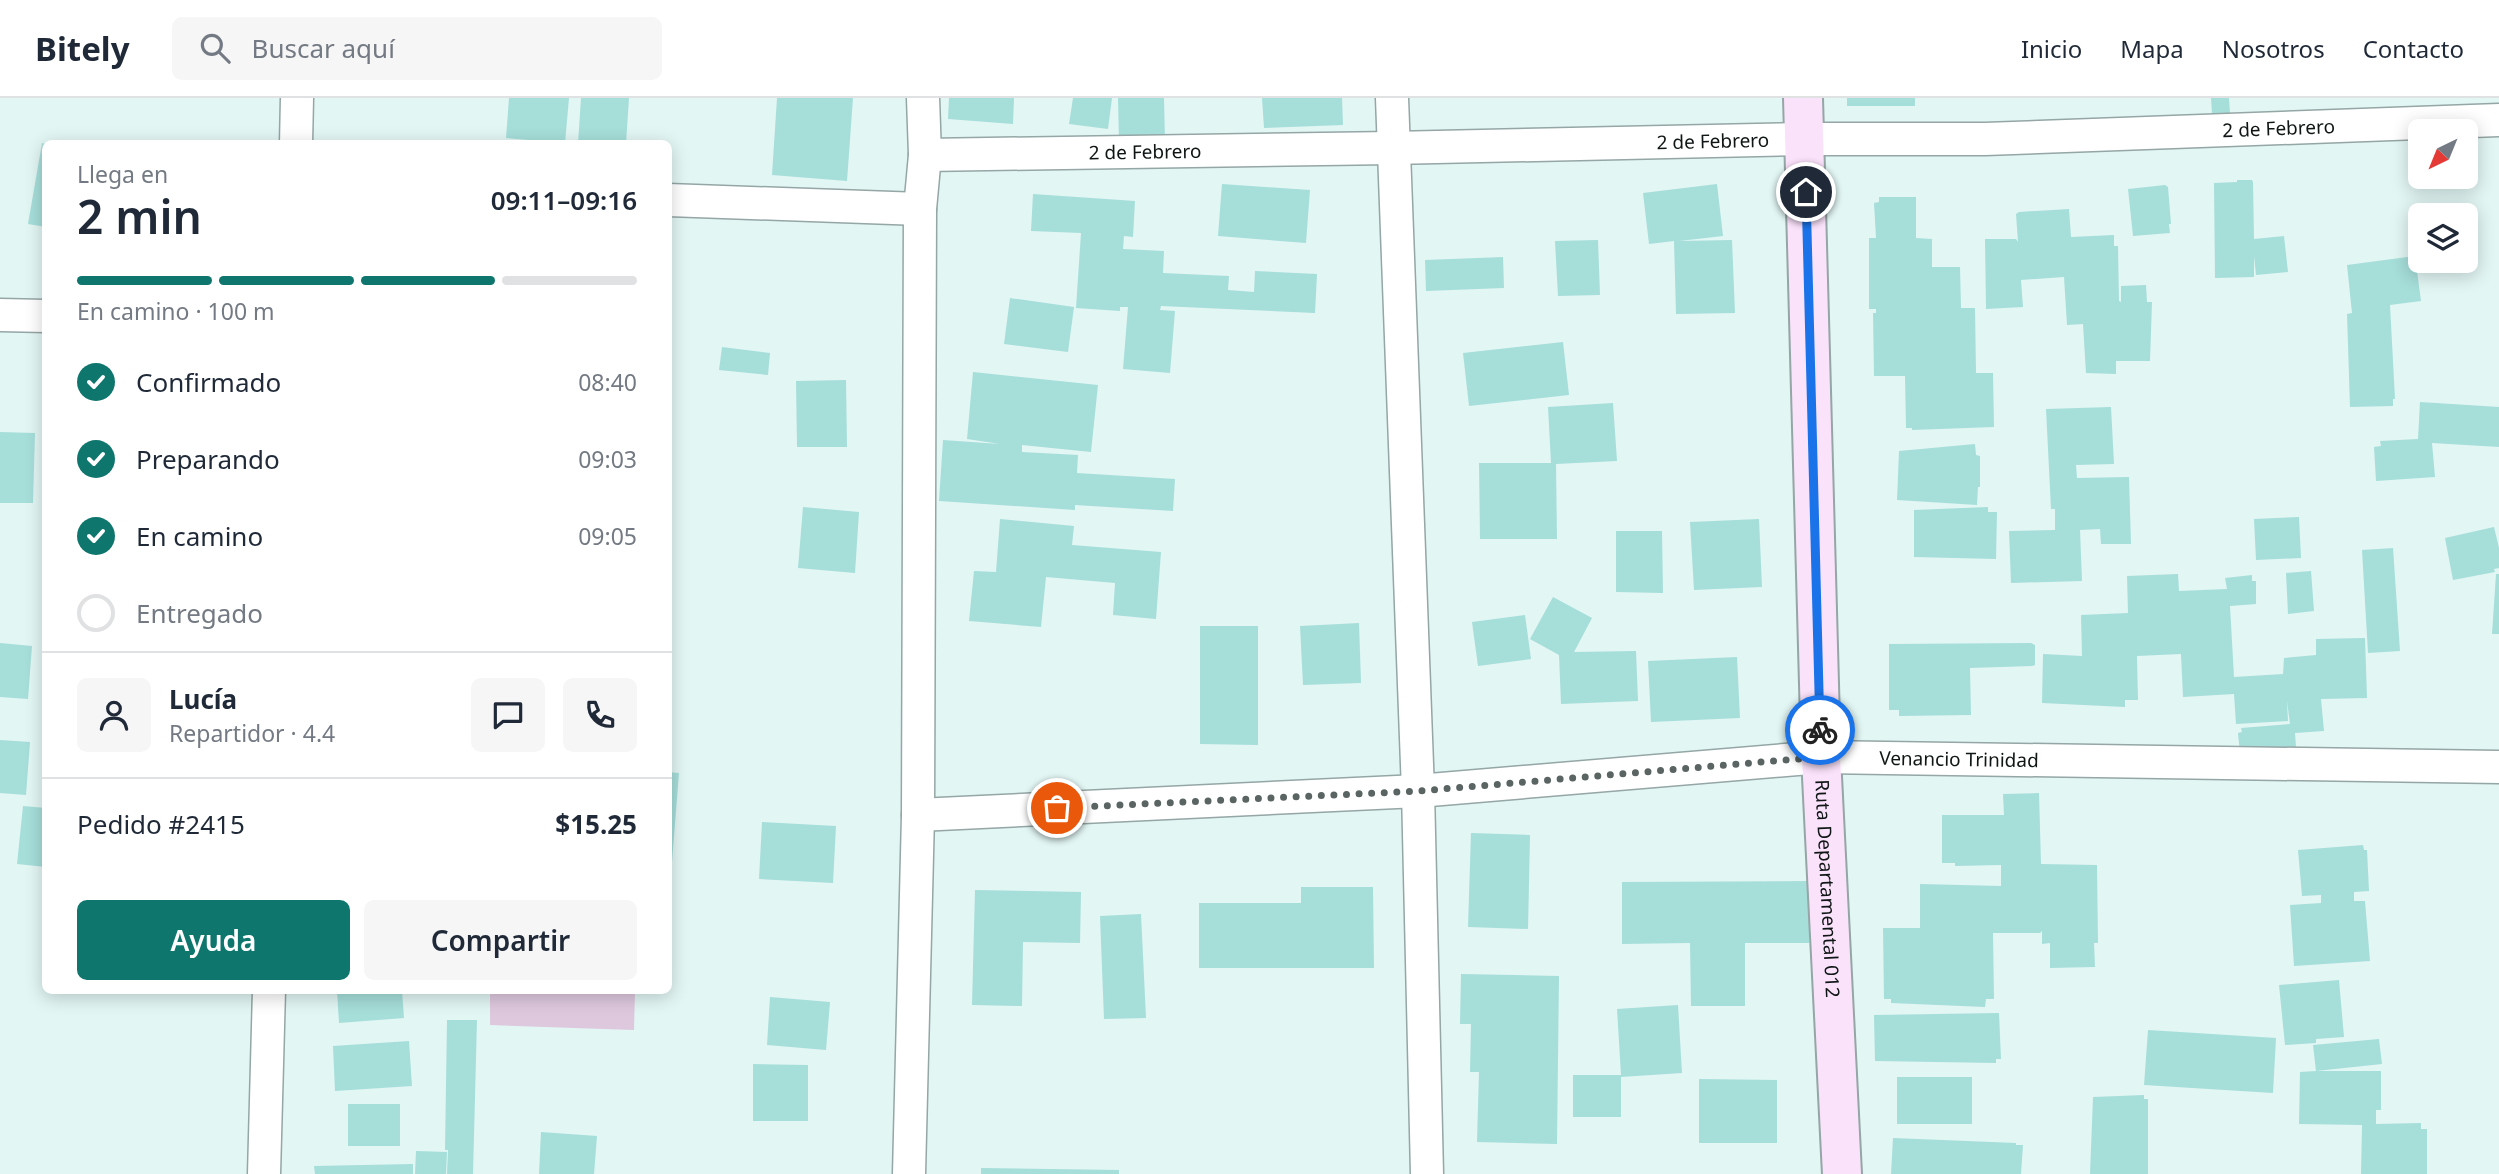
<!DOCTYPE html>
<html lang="es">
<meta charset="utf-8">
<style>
:root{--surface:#fff;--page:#f6f6f7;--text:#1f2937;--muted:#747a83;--line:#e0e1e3;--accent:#0f766e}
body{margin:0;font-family:"Noto Sans",sans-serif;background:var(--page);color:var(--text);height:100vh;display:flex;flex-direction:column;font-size:26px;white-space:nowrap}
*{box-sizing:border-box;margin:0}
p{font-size:23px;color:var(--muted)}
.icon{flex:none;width:38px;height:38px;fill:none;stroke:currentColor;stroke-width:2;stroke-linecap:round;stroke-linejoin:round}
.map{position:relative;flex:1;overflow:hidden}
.sheet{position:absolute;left:42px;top:42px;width:630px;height:854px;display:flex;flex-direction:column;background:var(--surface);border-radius:10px;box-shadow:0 4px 18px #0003}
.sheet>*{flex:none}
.needle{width:46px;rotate:223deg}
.fabs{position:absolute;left:2408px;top:21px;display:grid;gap:14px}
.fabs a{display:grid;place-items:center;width:70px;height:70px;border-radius:10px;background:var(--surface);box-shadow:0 4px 18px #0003;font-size:35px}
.pin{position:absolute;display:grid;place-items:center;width:60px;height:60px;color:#fff;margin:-30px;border:4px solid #fff;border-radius:50%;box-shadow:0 2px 7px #0007}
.courier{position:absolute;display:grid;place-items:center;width:70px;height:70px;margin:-35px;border:5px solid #1a73e8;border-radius:50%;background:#fff;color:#222;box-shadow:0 2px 9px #0007}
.headline em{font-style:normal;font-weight:600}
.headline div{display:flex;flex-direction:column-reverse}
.headline{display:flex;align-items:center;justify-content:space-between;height:119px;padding:0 35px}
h1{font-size:46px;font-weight:600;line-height:52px}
.bar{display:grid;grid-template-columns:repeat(4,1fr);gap:10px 7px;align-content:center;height:84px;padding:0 35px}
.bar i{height:9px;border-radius:5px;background:var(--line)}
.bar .active{background:var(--accent)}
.bar p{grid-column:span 4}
.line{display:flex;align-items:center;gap:18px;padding:0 35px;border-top:2px solid var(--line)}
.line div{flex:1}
.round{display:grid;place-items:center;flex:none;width:74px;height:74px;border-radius:10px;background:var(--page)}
ol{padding:0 35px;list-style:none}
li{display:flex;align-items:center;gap:21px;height:77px}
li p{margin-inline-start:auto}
li .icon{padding:7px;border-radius:50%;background:var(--accent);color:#fff;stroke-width:4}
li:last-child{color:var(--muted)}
li i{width:38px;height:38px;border:4px solid var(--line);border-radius:50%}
.primary-button{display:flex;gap:14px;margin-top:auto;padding:14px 35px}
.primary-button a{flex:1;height:80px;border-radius:10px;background:var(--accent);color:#fff;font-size:28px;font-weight:600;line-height:80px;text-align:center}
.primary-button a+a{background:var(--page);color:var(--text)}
header{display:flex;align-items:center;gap:42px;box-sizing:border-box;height:98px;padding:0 35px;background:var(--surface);border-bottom:2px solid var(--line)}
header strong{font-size:33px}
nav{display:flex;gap:38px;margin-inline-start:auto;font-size:24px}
.search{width:490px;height:63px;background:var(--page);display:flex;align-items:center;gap:18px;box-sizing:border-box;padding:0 24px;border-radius:10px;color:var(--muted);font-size:26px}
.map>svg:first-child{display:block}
</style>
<header>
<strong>Bitely</strong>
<div class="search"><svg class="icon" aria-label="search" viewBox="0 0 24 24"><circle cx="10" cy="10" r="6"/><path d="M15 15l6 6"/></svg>Buscar aquí</div>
<nav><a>Inicio</a><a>Mapa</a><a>Nosotros</a><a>Contacto</a></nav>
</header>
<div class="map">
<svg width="2499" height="1076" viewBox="0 0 2499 1076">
<rect width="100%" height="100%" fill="#e2f6f4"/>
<path fill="#dec8de" d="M490 893H635L634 932 490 927Z"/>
<g fill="#a6deda">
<path d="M509 0H569L565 45 506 40Z"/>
<path d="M581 0H629L626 46H578Z"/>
<path d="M777 0H853L847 83 772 77Z"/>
<path d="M949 0H1014L1013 26 948 21Z"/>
<path d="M1073 0H1112L1108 31 1069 26Z"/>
<path d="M1118 0H1164L1165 44H1119Z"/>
<path d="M1262 0H1342L1343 27 1264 30Z"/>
<rect x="1847" y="0" width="68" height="8"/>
<path d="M2211 0H2229L2230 15 2212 16Z"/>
<path d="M42 45 46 46V129L28 126Z"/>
<path d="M2237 82H2252L2253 84 2254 141 2284 138 2288 174 2256 177 2254 158V179L2215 180 2214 85 2237 84Z"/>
<path d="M1222 86 1310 92 1306 145 1218 138Z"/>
<path d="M1717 86 1723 138 1679 143 1732 142 1735 215 1676 216 1674 143 1649 146 1643 95Z"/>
<path d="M2165 87 2168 89 2171 126H2169L2170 135 2133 138 2128 91Z"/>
<path d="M1033 96 1135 103 1133 139 1124 138 1123 151 1164 153 1163 175 1229 178 1228 192 1254 194 1255 173 1317 176 1315 215 1161 208 1160 212 1175 213 1170 275 1123 271 1128 209H1120V213L1076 210 1081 135 1031 133Z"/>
<path d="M1879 99H1916V140L1932 141V169H1960L1961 210H1975L1976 275H1993L1994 329 1912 332V330H1906L1905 278H1874L1873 215H1876V211H1869V140H1876L1874 105 1879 104Z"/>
<path d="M2069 111 2071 139 2114 137V148H2118L2119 203 2121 204V188L2146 187 2147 204H2152L2150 263H2116V276L2086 275 2083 226 2067 227 2064 179 2021 182 2023 209 1986 211 1985 141H2016L2018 144 2016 116 2019 114Z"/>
<path d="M1598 142 1600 197 1558 198 1555 143Z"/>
<path d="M2415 158 2421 203 2390 207 2395 301H2393V308L2350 309 2347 216 2352 215 2347 167Z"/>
<path d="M1503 159 1504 190 1426 193 1425 162Z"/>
<path d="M1010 200 1074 209 1068 254 1004 246Z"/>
<path d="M1563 244 1569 297 1469 308 1463 255Z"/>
<path d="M722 249 770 255 768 277 719 272Z"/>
<path d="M973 274 1098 287 1091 354 1022 347V354L1078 357 1077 375 1175 381 1173 413 1075 407V412L939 403 943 342 1000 346 967 341Z"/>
<path d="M846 282 847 349H797L796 283Z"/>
<path d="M2420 304 2499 309V349L2432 345 2435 379 2376 383 2374 349 2381 348 2380 343 2418 341Z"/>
<path d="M1613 305 1617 363 1556 366 1557 441H1480L1479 365H1551L1548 309Z"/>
<path d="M2111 309 2114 366 2076 367 2077 380 2129 379 2131 446H2101L2100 431 2080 432 2082 483 2011 485 2009 433 2055 432V411H2051L2046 311Z"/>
<path d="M0 334 35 335 33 405H0Z"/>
<path d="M1975 346 1976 357 1980 358V389H1978L1977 407 1897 402 1899 353Z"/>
<path d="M803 409 859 414 855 475 798 470Z"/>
<path d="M1988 409V414H1997L1996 461 1914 459V412Z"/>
<path d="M2299 419 2301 460 2256 462 2254 421Z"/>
<path d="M1000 421 1074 428 1072 447 1161 454 1156 521 1113 517 1115 485 1046 479 1041 529 969 523 974 473 996 474Z"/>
<path d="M1759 421 1762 489 1694 492 1690 424Z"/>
<path d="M2494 429 2499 450V470L2494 471 2495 474 2453 482 2445 440Z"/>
<path d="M1616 433H1662L1663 495 1616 494Z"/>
<path d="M2393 450 2400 553 2368 555 2362 452Z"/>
<path d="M2311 473 2314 513 2288 516 2286 475Z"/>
<path d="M2178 476 2179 493 2227 491 2225 480 2252 477V483H2256V506L2230 508 2234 579 2283 576 2284 560 2316 557V541L2365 540 2367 600 2321 601 2324 633 2295 635 2296 649 2293 651 2240 656 2238 635 2242 634 2241 630 2290 626 2287 603 2288 623 2236 626 2234 596 2183 599 2181 556 2137 558 2138 602H2125V609L2042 605 2043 556 2082 558 2081 517 2128 515 2127 478Z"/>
<path d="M2496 476H2499V536H2492Z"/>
<path d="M1553 499 1592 520 1574 554 1636 553 1638 603 1561 606 1559 557 1530 541Z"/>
<path d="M1525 517 1531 561 1478 568 1472 524Z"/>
<path d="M1359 525 1361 585 1303 587 1300 528Z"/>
<path d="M1200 528H1258V647L1200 646Z"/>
<path d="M0 545 32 548 28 601 0 599Z"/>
<path d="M2031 545 2035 547V567L2032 568 1970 570 1971 617 1899 618V612H1889V546Z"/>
<path d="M1737 559 1740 620 1651 624 1648 563Z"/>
<path d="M0 642 30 644 26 697 0 695Z"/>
<path d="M668 674 679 675 672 764 668 763Z"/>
<path d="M2039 695 2041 766 2097 767 2098 845H2094L2095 869 2050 870V845L2042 846V833L2040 835H1993L1994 901H1986L1985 909 1891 905V901H1884L1883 830H1920V786L2001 788V767L1955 768V765H1942V717H2004L2003 696Z"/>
<path d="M23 708 46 710V769L17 766Z"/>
<path d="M762 724 836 728 833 785 759 781Z"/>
<path d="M1471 735 1530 737 1528 831 1468 829Z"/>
<path d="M2363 747 2364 752H2367L2369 793 2354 794V803H2365L2370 863 2294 868 2290 807 2321 805V797L2302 798 2298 752Z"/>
<path d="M1809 783V845H1745V908H1691L1690 845 1622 846V784Z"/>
<path d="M1301 789H1373L1374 870H1199V805H1301Z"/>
<path d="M975 792 1081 794 1080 845 1023 844 1022 908 972 907Z"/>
<path d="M1141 816 1146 920 1104 921 1100 818Z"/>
<path d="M1461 876 1559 878 1557 1046 1477 1044 1479 974H1470L1471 926H1460Z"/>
<path d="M2339 882 2344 939 2316 941V945L2285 947 2279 887Z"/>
<path d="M337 892H402L404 920 339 925Z"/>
<path d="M770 899 830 904 826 952 767 947Z"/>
<path d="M1678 907 1682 975 1621 979V977V1019H1573V977H1621L1617 911Z"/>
<path d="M1999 915 2001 961H1996V965L1875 963 1874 917Z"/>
<path d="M447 922H477L473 1076H447L448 1052H445Z"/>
<path d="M2148 932 2276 940 2273 995 2144 987Z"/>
<path d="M2379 941 2382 966 2316 973H2381V1012H2376V1026L2421 1025V1031H2427V1076H2361L2362 1027 2299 1026 2300 974 2316 973 2313 947Z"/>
<path d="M409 943 412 988 335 993 333 948Z"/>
<path d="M753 966 808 967V1023H753Z"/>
<rect x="1897" y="979" width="75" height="47"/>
<path d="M1699 981 1777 982V1045H1699Z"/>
<path d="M2144 997V1001H2148V1076H2090L2093 999Z"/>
<rect x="348" y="1006" width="52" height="42"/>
<path d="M541 1034 597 1038 594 1076H539Z"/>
<path d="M1893 1040 2016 1045V1047H2023L2021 1076H1891Z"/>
<path d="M416 1053 447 1054 446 1076H415Z"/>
<path d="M413 1066V1076H315L314 1068Z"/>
<path d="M981 1070 1119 1072V1076H981Z"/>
</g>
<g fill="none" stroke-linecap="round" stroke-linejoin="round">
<g stroke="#94a6a5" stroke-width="35">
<g id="minor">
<path d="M1392 0 1418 693 1427 1076"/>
<path d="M296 46 297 0"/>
<path id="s1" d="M925 57 1392 50 1805 41H1985L2499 22"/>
<path d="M668 102 920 111"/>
<path d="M0 217 46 218"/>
<path id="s2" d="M918 717 1418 693 1821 659 2499 669"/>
<path d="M264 1076 269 892"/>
<path d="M909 1076 918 717 920 111 925 57 923 0"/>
</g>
</g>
<g stroke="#94a6a5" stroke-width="42">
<g id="secondary">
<path id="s3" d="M1803 0 1821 659 1842 1076"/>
</g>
</g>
<use href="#minor" stroke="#fff" stroke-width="32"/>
<use href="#secondary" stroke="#fbe2fb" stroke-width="38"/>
</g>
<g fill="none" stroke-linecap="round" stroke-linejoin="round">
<path stroke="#596463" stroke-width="7" stroke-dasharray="0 12.6" d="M1057 710 1419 693 1821 659 1820 632"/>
<path stroke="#1a73e8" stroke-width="9" d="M1806 94 1820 632"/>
</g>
<g text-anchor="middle" stroke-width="5" stroke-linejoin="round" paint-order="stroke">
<g font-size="19" fill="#0f1615" stroke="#fff">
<text dy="7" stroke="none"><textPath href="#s1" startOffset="1354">2 de Febrero</textPath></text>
<text dy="7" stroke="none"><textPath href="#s1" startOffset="788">2 de Febrero</textPath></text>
<text dy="7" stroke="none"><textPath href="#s1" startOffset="220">2 de Febrero</textPath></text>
<text dy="7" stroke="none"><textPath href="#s2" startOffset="1043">Venancio Trinidad</textPath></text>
<text dy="7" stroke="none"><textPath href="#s3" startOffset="791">Ruta Departamental 012</textPath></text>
</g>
</g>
</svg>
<div class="fabs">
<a><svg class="needle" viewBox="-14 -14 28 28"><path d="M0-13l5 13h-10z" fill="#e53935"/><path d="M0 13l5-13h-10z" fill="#747a83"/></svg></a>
<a><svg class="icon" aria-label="layers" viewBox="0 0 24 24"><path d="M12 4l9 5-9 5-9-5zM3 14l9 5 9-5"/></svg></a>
</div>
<div class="pin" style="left:1057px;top:710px;background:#ea580c"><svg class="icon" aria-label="bag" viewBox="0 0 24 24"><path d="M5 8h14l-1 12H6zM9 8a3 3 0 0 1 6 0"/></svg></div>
<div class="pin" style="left:1806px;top:94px;background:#1f2937"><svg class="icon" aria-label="home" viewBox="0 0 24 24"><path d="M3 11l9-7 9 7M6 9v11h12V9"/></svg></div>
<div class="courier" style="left:1820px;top:632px"><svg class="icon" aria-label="bike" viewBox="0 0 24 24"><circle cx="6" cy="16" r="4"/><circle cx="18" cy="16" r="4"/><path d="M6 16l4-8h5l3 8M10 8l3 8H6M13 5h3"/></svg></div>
<section class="sheet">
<div class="headline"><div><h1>2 min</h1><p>Llega en</p></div><em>09:11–09:16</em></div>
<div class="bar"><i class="active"></i><i class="active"></i><i class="active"></i><i></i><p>En camino · 100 m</p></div>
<ol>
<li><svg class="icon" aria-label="check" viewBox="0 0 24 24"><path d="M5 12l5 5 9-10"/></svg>Confirmado<p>08:40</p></li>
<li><svg class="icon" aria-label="check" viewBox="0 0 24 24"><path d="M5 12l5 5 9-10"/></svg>Preparando<p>09:03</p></li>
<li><svg class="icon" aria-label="check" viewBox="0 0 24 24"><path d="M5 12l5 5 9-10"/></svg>En camino<p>09:05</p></li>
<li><i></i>Entregado</li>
</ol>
<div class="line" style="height:126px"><a class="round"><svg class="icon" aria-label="person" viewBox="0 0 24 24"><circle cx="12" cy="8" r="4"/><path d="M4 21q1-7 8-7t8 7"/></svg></a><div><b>Lucía</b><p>Repartidor · 4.4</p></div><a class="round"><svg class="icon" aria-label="chat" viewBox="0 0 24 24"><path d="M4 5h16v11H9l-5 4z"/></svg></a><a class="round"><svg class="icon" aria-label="phone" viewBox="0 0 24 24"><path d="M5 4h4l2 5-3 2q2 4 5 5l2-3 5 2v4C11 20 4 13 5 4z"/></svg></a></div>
<div class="line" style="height:91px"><div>Pedido #2415</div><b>$15.25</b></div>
<div class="primary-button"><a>Ayuda</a><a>Compartir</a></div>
</section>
</div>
